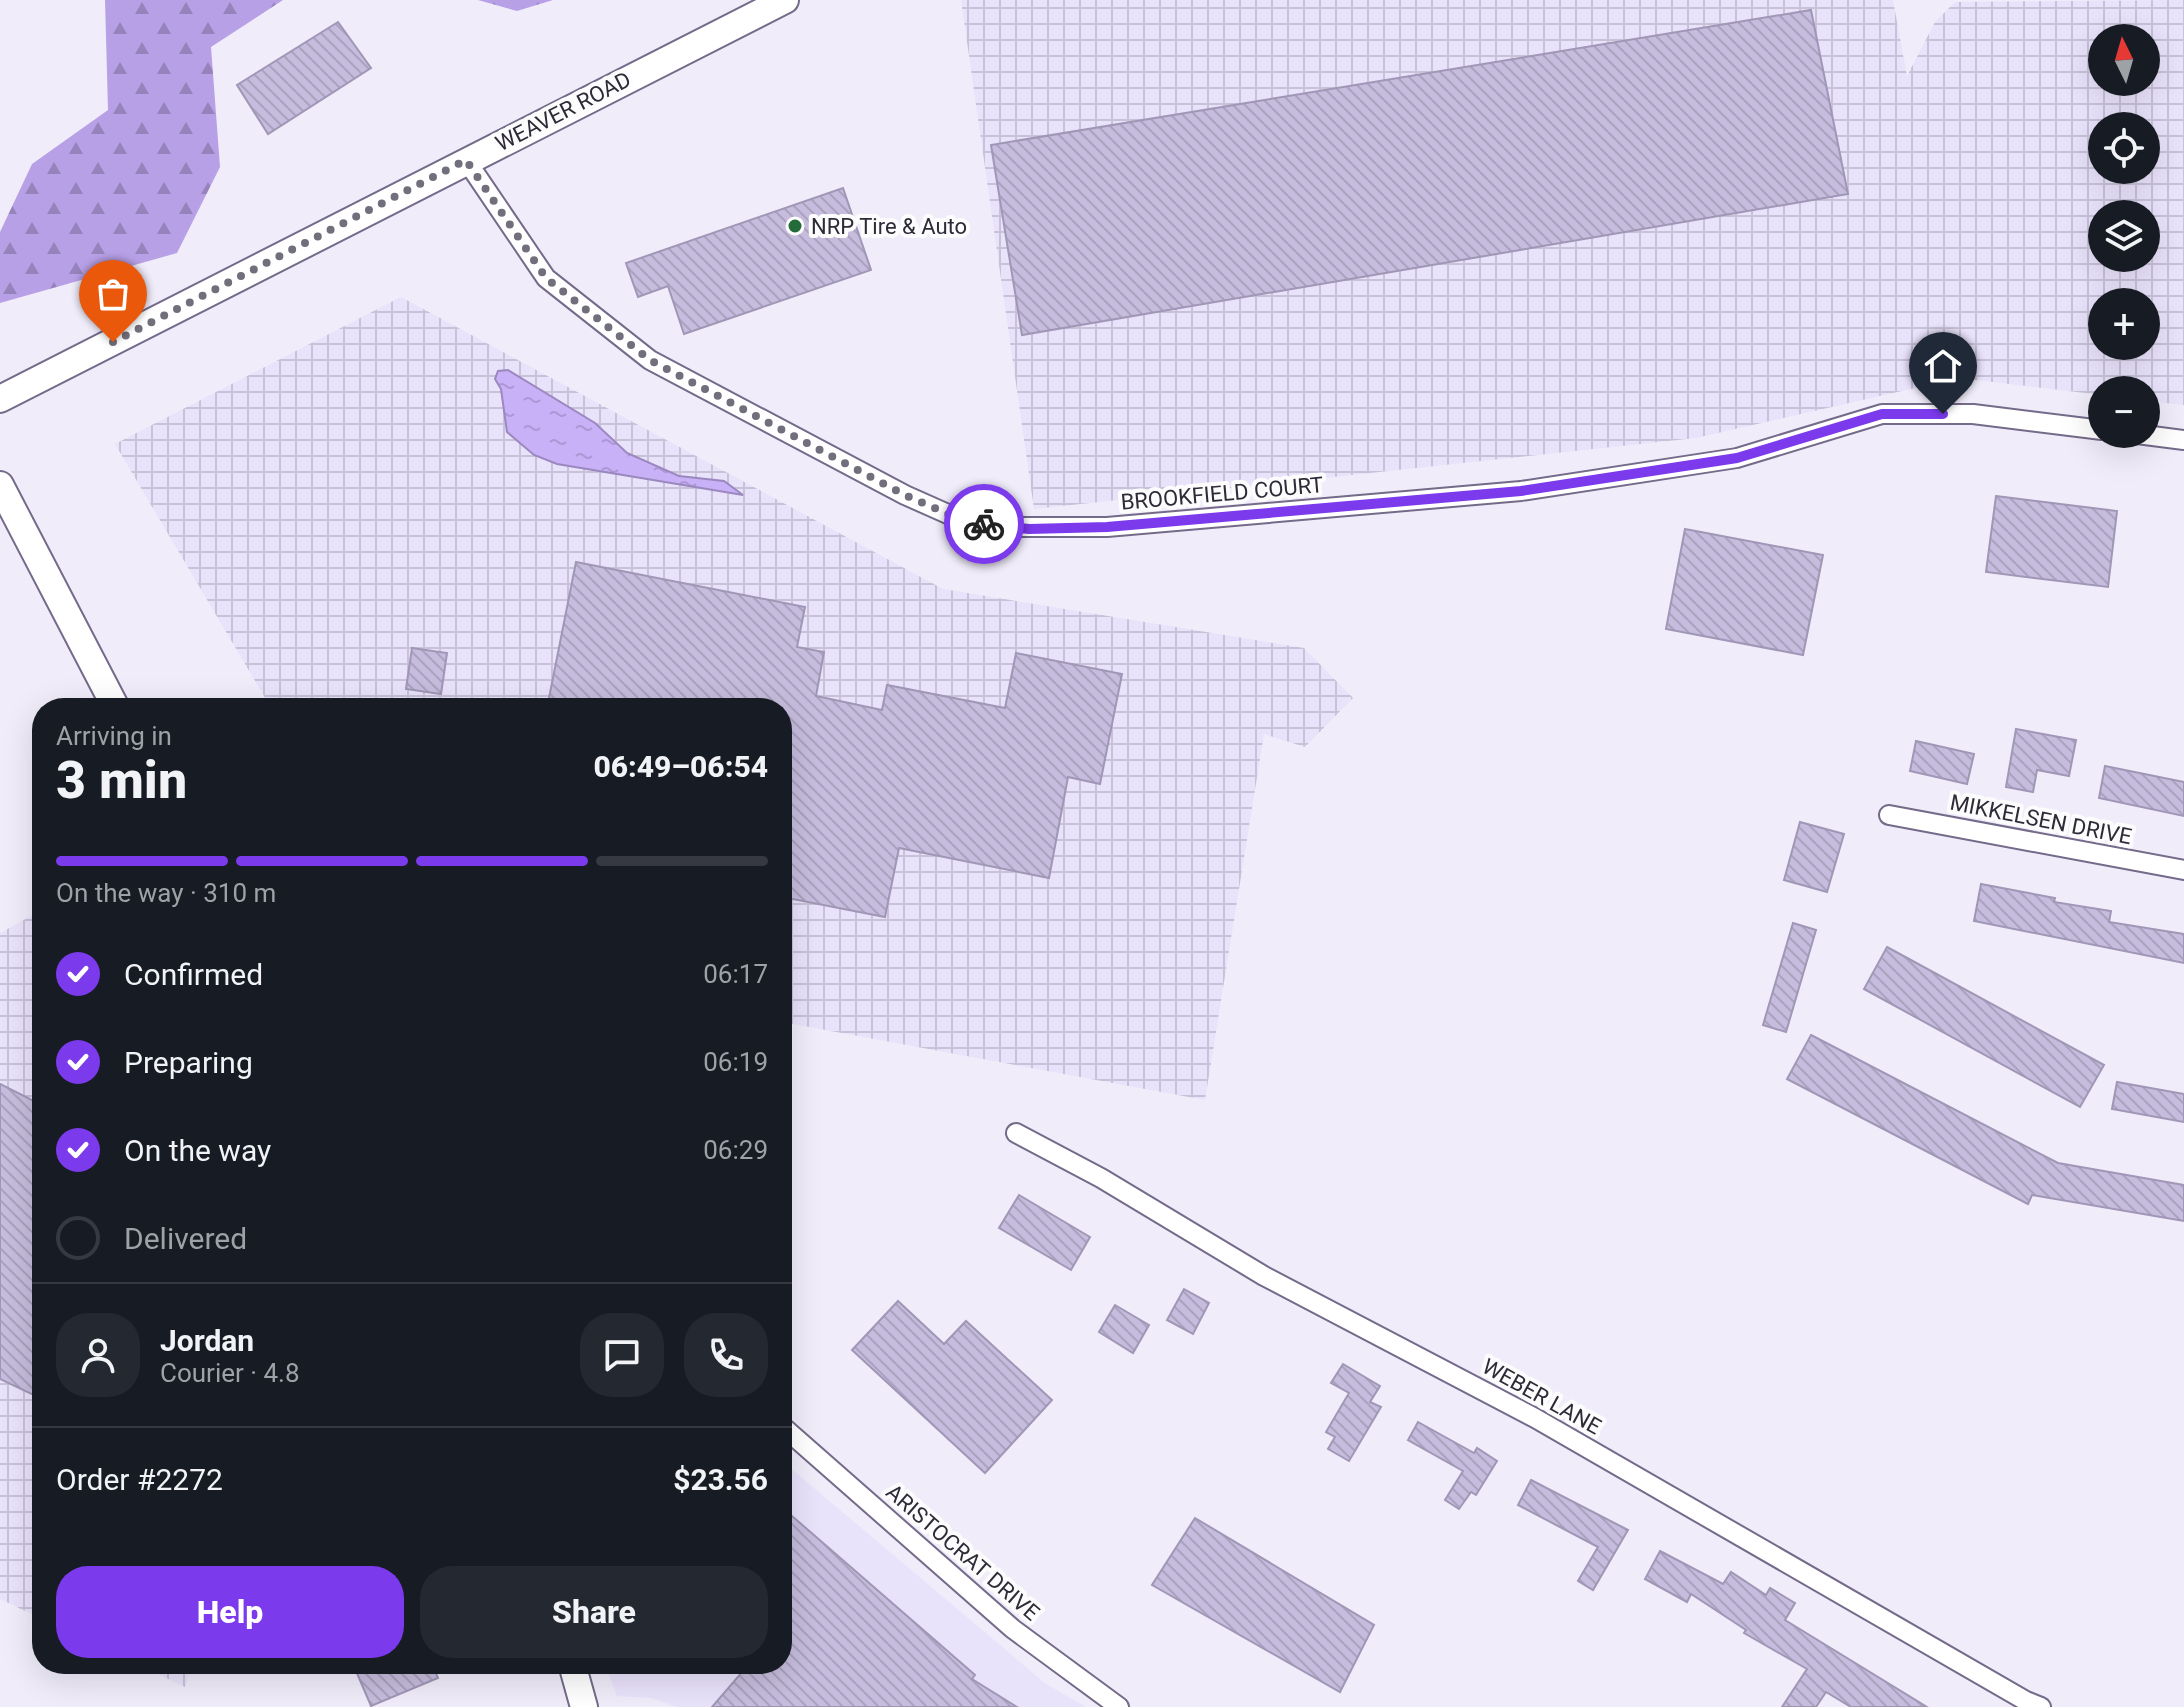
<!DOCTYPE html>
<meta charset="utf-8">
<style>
:root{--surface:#171b24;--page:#242831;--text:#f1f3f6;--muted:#9ea1a6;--line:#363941;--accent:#7c3aed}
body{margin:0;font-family:Roboto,sans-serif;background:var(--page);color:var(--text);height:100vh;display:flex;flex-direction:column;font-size:30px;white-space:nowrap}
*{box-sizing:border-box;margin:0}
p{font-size:26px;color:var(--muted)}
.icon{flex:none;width:44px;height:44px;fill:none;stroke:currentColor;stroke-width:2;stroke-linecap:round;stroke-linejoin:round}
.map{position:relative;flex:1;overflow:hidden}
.side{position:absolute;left:32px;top:698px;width:760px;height:976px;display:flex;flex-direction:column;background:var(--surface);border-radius:32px;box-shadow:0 8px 32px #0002}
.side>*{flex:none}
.needle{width:52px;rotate:355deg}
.buttons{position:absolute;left:2088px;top:24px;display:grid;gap:16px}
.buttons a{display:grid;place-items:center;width:72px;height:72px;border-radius:50%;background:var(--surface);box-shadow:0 8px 32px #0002;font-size:40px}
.pin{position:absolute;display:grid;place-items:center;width:68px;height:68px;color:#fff;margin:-82px -34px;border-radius:50% 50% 50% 0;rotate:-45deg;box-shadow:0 0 8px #0007}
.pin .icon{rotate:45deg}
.courier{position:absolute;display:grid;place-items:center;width:80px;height:80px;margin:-40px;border:6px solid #7c3aed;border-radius:50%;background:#fff;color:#222;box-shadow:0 2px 10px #0007}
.headline em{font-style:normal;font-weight:800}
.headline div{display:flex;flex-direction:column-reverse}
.headline{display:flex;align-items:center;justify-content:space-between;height:136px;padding:0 24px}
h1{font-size:52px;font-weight:800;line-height:60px}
.bar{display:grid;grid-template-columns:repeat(4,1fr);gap:12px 8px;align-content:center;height:96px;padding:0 24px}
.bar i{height:10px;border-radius:6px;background:var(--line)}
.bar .selected{background:var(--accent)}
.bar p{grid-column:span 4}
.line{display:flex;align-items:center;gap:20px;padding:0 24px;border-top:2px solid var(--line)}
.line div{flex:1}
.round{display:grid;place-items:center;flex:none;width:84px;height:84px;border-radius:32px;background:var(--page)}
ol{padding:0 24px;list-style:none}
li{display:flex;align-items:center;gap:24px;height:88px}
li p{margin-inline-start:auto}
li .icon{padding:8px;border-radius:50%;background:var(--accent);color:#fff;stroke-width:4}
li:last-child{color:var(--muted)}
li i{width:44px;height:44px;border:4px solid var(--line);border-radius:50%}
.action{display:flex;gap:16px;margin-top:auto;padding:16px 24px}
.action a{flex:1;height:92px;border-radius:32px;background:var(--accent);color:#fff;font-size:32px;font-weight:800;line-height:92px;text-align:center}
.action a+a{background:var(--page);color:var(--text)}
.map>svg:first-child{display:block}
</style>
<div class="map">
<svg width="2184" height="1707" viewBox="0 0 2184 1707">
<defs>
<pattern id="industrial-grid" width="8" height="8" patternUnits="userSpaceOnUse" patternTransform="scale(2)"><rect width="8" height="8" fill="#e9e2fb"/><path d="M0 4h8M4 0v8" fill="none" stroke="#c8c2d8"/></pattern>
<pattern id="forest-firs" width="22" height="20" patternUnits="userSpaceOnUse" patternTransform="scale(2)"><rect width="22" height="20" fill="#b8a0e6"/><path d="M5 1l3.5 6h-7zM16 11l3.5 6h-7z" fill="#9683bb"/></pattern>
<pattern id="water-ripples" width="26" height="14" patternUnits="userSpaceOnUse" patternTransform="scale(2)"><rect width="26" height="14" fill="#c9b1f8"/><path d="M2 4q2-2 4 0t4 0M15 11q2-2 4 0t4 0" fill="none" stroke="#ad98d5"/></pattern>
<pattern id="building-back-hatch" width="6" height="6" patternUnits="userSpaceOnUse" patternTransform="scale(2)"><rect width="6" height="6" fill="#c6bcdd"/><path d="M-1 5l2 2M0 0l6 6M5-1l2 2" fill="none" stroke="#aaa2be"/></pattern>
</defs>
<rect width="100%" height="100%" fill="#f0ecfa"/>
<path fill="#e9e2fb" d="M782 1461 1046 1684 1086 1707H677L651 1698 617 1696 605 1664H782Z"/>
<g fill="url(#industrial-grid)" fill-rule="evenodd">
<path d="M961 0H1893L1907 76 1935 22 1955 2 2184 0V405L2146 401V390H2102V395L1959 378 1696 438 1034 509ZM2102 38H2146V82H2102ZM2102 126H2146V170H2102ZM2102 214H2146V258H2102ZM2102 302H2146V346H2102Z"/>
<path d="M401 297 943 589 1304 648 1353 698 1305 747 1264 734 1205 1100 782 1022V708H271L115 444Z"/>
<path d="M42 910V1619L0 1599V933Z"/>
<path d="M137 1664H194L185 1687Z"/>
</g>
<g fill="url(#forest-firs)">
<path d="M105 0H283L211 47 220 167 177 253 0 303V232L32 164 108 110Z"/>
<path d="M478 0H553L517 11Z"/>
</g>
<path fill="url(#water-ripples)" stroke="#9a88be" stroke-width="2" d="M508 370 595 423 627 453 679 476 724 481 743 495 557 464 534 455 507 432 501 389 495 379 498 371Z"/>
<g fill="url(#building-back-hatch)" stroke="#a096b6" stroke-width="2">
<path d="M1811 10 1848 194 1022 335 991 145Z"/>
<path d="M338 22 371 68 268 134 237 85Z"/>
<path d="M843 188 871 270 684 334 668 286 638 297 626 263Z"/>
<path d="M1996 496 2117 511 2108 587 1986 572Z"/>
<path d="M1685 529 1823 555 1803 655 1666 629Z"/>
<path d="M576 562 805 607 797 647 824 652 816 696 882 710 887 685 1005 708 1016 653 1122 674 1100 784 1068 777 1049 878 899 848 885 917 782 897V708H547Z"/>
<path d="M412 648 447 653 441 694 406 689Z"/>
<path d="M2016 729 2076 740 2069 776 2037 770 2033 792 2006 787Z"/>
<path d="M1916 741 1974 754 1967 784 1910 771Z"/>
<path d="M2105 766 2184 782V816L2099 798Z"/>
<path d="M1800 822 1844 834 1827 892 1784 880Z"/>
<path d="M1981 884 2055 898 2054 902 2111 911 2109 922 2184 934V963L1974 921Z"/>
<path d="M1793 923 1816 930 1786 1032 1763 1025Z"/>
<path d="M1887 947 2104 1065 2080 1107 1864 989Z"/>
<path d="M1811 1035 2058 1163 2184 1185V1221L2032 1195 2028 1204 1787 1079Z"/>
<path d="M2117 1082 2184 1094V1122L2112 1109Z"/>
<path d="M0 1084 42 1105V1399L0 1379Z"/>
<path d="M1019 1195 1090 1237 1071 1270 999 1228Z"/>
<path d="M1184 1289 1209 1303 1193 1334 1167 1320Z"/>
<path d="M898 1301 944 1344 966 1321 1052 1400 985 1473 852 1350Z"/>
<path d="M1115 1305 1149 1325 1133 1353 1099 1332Z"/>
<path d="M1343 1364 1380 1386 1370 1402 1381 1407 1349 1461 1328 1449 1335 1437 1326 1432 1349 1393 1331 1383Z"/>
<path d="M1418 1422 1474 1453 1477 1448 1497 1461 1476 1495 1471 1492 1459 1509 1445 1500 1463 1471 1408 1440Z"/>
<path d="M1531 1480 1628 1530 1593 1590 1578 1581 1598 1547 1518 1505Z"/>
<path d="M792 1516 975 1675 972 1679 1017 1707H712L749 1664H782V1526Z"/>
<path d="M1195 1518 1374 1625 1340 1692 1152 1585Z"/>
<path d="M1660 1551 1723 1584 1731 1572 1766 1595 1770 1588 1795 1603 1785 1620 1927 1707H1851L1826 1692 1816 1707H1782L1807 1669 1744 1633 1746 1630 1691 1594 1687 1602 1645 1579Z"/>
<path d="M353 1664H432L438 1678 371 1706Z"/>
</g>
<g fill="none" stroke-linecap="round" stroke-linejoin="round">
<g stroke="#746a89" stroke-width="22">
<g id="street">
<path d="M466 160 546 278 650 360 905 495 950 515 995 527H1107L1521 491 1737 458 1882 414H1973L2102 430"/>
<path d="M2137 434 2184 440"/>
<path d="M1889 815 2184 870"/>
<path d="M1016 1133 1101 1178 1264 1276 1535 1418 2026 1701 2041 1707"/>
<path d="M782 1426 1013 1629 1119 1707"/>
</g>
</g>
<g stroke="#746a89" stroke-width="30">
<g id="secondary">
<path d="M0 399 785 0"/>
<path d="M0 485 116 708"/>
<path d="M572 1664 584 1707"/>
</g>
</g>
<use href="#street" stroke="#fff" stroke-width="18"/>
<use href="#secondary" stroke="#fff" stroke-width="26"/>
</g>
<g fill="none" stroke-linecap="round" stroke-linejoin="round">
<path stroke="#726e7b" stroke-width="8" stroke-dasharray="0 14.4" d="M113 342 466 160 546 278 650 360 905 495 950 515 984 524"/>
<path stroke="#7c3aed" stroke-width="10" d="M984 524 1029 529 1107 527 1521 491 1737 458 1882 414H1943"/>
</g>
<circle fill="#236b38" stroke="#fcfcfc" stroke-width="3" cx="795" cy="226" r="8"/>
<g text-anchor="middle" stroke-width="8" stroke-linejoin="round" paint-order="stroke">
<g font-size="22" fill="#2e2a37" stroke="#fcfcfc">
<text transform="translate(563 111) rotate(-27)" y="8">WEAVER ROAD</text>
<text transform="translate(1222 493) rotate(-5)" y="8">BROOKFIELD COURT</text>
<text transform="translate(2041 819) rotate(11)" y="8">MIKKELSEN DRIVE</text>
<text transform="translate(1542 1396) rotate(29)" y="8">WEBER LANE</text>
<text transform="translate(963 1552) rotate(41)" y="8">ARISTOCRAT DRIVE</text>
</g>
<g font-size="22" fill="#2e2a37" stroke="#fcfcfc" text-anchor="start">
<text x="811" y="234">NRP Tire &amp; Auto</text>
</g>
</g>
</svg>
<div class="buttons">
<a><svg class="needle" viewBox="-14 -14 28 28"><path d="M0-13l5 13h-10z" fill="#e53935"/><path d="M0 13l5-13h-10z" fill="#9ea1a6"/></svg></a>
<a><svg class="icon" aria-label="locate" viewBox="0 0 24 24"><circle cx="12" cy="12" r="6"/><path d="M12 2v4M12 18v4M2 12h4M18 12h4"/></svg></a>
<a><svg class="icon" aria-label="layers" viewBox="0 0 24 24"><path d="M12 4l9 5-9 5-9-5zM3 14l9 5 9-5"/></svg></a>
<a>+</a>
<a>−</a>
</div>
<div class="pin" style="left:113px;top:342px;background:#ea580c"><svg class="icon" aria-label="bag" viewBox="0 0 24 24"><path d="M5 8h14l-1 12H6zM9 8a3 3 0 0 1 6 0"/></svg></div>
<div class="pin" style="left:1943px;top:414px;background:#1f2937"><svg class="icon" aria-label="home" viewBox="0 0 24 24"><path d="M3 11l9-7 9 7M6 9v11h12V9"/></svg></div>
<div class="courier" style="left:984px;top:524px"><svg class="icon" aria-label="bike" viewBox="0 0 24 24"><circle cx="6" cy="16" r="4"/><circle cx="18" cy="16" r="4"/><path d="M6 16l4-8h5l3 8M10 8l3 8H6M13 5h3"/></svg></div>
<section class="side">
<div class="headline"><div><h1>3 min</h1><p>Arriving in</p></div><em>06:49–06:54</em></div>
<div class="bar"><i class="selected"></i><i class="selected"></i><i class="selected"></i><i></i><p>On the way · 310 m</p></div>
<ol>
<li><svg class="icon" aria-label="check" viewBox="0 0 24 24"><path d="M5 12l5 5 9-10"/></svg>Confirmed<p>06:17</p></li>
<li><svg class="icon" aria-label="check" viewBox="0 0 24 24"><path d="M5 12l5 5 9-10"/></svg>Preparing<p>06:19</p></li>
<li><svg class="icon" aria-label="check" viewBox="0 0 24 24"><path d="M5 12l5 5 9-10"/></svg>On the way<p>06:29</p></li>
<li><i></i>Delivered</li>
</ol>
<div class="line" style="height:144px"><a class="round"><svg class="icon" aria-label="person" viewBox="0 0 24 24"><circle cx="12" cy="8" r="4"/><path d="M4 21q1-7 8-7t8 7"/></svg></a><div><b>Jordan</b><p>Courier · 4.8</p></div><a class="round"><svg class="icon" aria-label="chat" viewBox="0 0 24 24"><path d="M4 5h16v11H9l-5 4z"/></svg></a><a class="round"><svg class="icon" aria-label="phone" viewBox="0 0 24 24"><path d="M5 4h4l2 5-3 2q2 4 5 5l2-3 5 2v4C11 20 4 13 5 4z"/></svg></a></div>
<div class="line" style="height:104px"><div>Order #2272</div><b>$23.56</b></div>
<div class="action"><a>Help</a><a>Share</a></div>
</section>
</div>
